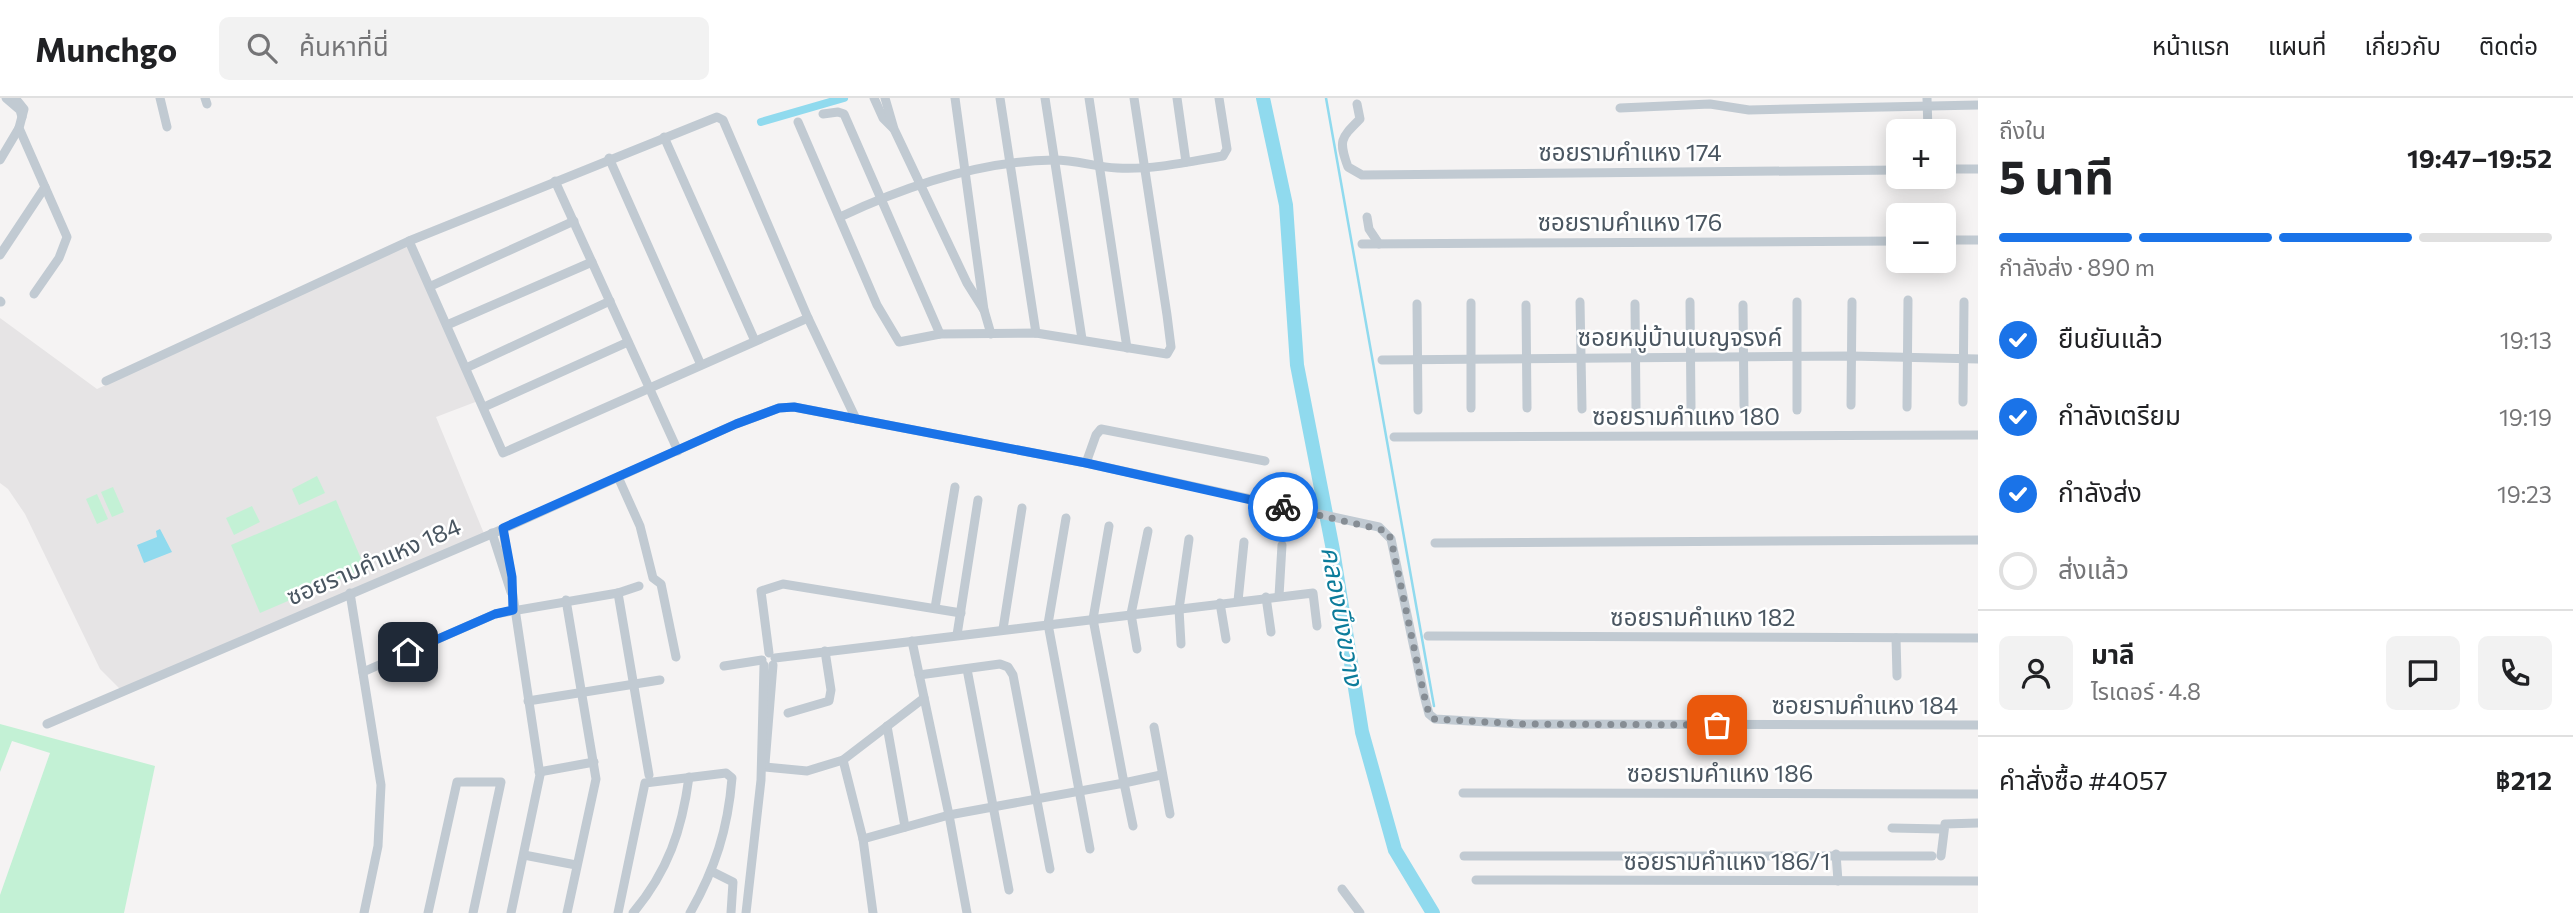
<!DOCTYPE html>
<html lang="th">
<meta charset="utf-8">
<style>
:root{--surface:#fff;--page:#f2f2f2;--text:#202124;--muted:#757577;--line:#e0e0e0;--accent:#1a73e8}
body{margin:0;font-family:Commissioner,"Noto Sans Thai",sans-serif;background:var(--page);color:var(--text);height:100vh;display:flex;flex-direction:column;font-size:26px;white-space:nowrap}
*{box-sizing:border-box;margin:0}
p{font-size:23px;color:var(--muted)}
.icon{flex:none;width:38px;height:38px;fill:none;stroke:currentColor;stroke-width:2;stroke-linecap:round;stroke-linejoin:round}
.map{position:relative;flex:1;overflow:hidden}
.side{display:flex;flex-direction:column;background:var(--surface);width:595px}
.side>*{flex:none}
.tools{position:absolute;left:1886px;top:21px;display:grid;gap:14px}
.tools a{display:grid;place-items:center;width:70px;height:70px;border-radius:10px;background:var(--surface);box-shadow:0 4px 18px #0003;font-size:35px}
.pin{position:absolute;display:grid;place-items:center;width:60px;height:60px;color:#fff;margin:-30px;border-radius:14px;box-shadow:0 4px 10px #0006}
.courier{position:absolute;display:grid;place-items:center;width:70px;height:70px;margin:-35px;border:5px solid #1a73e8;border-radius:50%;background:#fff;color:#222;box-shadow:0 2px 9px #0007}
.summary em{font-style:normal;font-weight:700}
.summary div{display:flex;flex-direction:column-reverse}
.summary{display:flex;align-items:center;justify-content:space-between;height:119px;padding:0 21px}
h1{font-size:46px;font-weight:700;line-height:52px}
.bar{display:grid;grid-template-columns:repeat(4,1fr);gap:10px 7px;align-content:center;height:84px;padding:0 21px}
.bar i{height:9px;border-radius:5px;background:var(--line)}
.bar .on{background:var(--accent)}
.bar p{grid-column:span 4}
.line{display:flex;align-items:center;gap:18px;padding:0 21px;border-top:2px solid var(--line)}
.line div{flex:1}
.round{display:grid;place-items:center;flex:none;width:74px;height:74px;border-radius:10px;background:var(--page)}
ol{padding:0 21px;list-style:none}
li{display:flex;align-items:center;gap:21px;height:77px}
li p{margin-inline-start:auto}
li .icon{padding:7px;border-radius:50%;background:var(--accent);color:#fff;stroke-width:4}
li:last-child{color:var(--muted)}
li i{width:38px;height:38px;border:4px solid var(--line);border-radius:50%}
header{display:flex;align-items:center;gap:42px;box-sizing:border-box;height:98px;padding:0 35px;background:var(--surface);border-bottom:2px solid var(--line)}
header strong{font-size:33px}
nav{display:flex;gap:38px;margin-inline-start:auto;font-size:24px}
.search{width:490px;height:63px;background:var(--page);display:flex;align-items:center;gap:18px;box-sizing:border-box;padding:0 24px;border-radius:10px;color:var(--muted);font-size:26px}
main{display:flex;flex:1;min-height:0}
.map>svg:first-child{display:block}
</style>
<header>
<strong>Munchgo</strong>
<div class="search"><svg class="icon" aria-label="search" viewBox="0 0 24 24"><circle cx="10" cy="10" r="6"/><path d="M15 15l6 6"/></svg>ค้นหาที่นี่</div>
<nav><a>หน้าแรก</a><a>แผนที่</a><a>เกี่ยวกับ</a><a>ติดต่อ</a></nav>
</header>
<main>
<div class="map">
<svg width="1978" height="815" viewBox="0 0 1978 815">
<rect width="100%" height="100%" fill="#f5f3f3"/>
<path fill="#e6e4e5" d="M407 147 478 303 436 319 485 438 122 593 100 571 25 416 8 391 0 385V220L97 291Z"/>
<g fill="#c3f1d5">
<path d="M317 378 325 395 299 407 292 391Z"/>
<path d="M113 389 124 414 112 419 101 394Z"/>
<path d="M97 396 108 421 97 426 86 401Z"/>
<path d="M336 402 365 470 260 515 231 447Z"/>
<path d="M252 408 260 424 234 437 226 420Z"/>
<path d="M0 626 155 668 124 815H0V797L50 655 12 643 0 674Z"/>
</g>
<path fill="#90daee" d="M160 431 172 454 144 465 137 447 157 439 156 433Z"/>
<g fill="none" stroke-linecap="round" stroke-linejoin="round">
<path stroke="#90daee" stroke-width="2.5" d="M1326 0 1434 608"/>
<path stroke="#90daee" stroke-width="8" d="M761 24 844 0"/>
<path stroke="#90daee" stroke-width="14" d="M1263 0 1286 107 1297 267 1333 452 1362 634 1395 752 1433 815"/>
<g stroke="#c1cad2" stroke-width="9">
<path d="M6 0 20 12 22 19"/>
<path d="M15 0 24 11 19 30 67 139 59 160 34 196"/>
<path d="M160 0 167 29"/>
<path d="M205 0 207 6"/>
<path d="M874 0 883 20 893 30"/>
<path d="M885 0 894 31 967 185 984 212"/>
<path d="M955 0 984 212 991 236"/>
<path d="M1000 0 1036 235"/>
<path d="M1045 0 1082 241"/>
<path d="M1089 0 1127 250"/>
<path d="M1177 0 1186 64"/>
<path d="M1927 0 1928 33"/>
<path d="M1357 6 1360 21C1341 40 1338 42 1348 69L1362 77 1899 72"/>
<path d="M1620 10 1710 6 1749 12 1978 7"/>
<path d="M823 16 838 14 844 16 940 236"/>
<path d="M798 24 877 207 899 244 940 236 1036 235 1167 256 1171 249 1167 217 1134 0"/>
<path d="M664 39 755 243"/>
<path d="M609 60 701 267"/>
<path d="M0 62 19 30"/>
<path d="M1944 71H1978"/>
<path d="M555 83 678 353"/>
<path d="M840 119C906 88 980 63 1054 62 1076 62 1096 69 1117 70 1152 72 1188 64 1223 58L1227 51 1219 0"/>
<path d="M1367 119 1369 131 1379 146"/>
<path d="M1944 142H1978"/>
<path d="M409 143 503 355 808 220"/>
<path d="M1362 146 1899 143"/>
<path d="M0 157 45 89"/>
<path d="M431 188 574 123"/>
<path d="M0 203 1 204"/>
<path d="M1580 204 1582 311"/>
<path d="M1690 204 1691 310"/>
<path d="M1471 205V310"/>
<path d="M1417 206 1418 312"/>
<path d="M1635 206 1636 310"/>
<path d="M1526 207 1527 310"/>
<path d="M1743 207 1744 308"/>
<path d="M447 227 592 164"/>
<path d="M1382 262 1851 258 1978 261"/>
<path d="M466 270 610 203"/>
<path d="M106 283 409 143 717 19 723 22 808 220 856 321"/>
<path d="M1963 304 1964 204"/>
<path d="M1851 307 1852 204"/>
<path d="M484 309 628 244"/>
<path d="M1907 309 1908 202"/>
<path d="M1797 312V204"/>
<path d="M1394 339 1978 337"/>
<path d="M1086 365 1096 337 1101 331 1265 363"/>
<path d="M618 379 640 428 653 480 661 486 676 559"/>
<path d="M1066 420 1048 526 1090 751"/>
<path d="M1109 428 1093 521 1124 685 1161 677"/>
<path d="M503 431 540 677 511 815"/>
<path d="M492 435 511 494"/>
<path d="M1435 445 1978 442"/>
<path d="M350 495 381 687 378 748 364 815"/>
<path d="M618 495 649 677"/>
<path d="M1279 498 1282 447"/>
<path d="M1266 499 1271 534"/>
<path d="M566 502 596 681 567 815"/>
<path d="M1238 503 1244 444"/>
<path d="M1220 505 1226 541"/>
<path d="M935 510 955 389"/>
<path d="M1003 531 1022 410"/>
<path d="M957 537 978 402"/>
<path d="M1428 538 1978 540"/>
<path d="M1896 540 1897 578"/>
<path d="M1181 546 1179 511 1189 441"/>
<path d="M1137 551 1131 516 1148 433"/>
<path d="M769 555 761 493 783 486 961 515"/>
<path d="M775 560 1313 495 1317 528"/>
<path d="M724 568 762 562"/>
<path d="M967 571 1009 792"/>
<path d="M363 574 495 516 618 495 639 488"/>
<path d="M919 577 1000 566 1008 569 1013 577 1050 771"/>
<path d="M528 603 660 582"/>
<path d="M788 615 829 603 831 592 825 553"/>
<path d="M47 626 503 431 736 326 779 310 794 309 1086 365 1379 429 1391 441 1424 597 1429 616 1435 621 1522 626 1978 627"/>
<path d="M887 628 905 729"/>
<path d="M1154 629 1170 716"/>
<path d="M843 662 863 741 873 815"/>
<path d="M765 666 773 567"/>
<path d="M765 669 807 673 843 662 924 600"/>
<path d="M539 674 594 664"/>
<path d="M1463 695 1978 696"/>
<path d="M1892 730 1942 731"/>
<path d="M863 741 949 717 912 543"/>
<path d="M1836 756 1838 783"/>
<path d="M524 757 576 767"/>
<path d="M1464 758H1932"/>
<path d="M1941 758 1945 726 1978 725"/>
<path d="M713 774 733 784 731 815"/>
<path d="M1476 782 1978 783"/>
<path d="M1342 791 1360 815"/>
<path d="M428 815 457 684H501L473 815"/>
<path d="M618 815 645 685 726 675 732 680C728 731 715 771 690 815"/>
<path d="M633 815C668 773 682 732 689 679"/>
<path d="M746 815 761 682 764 567"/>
<path d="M967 815 949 717 1124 685 1133 728"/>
</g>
</g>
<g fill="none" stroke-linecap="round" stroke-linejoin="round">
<path stroke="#868d94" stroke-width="7" stroke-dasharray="0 12.6" d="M1283 409 1387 433 1391 441 1424 597 1429 616 1434 621 1522 626 1717 627"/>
<path stroke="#1a73e8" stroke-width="9" d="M408 554 495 516 513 512 512 479 503 430 736 326 779 310 794 309 1086 365 1283 409"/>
</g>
<g text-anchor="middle" stroke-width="5" stroke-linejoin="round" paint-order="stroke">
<g font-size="24" fill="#4a5661" stroke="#fff">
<text x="1630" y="63">ซอยรามคำแหง 174</text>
<text x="1630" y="133">ซอยรามคำแหง 176</text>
<text x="1680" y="248">ซอยหมู่บ้านเบญจรงค์</text>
<text x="1686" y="327">ซอยรามคำแหง 180</text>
<text transform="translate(374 464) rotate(-23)" y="8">ซอยรามคำแหง 184</text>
<text x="1703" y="528">ซอยรามคำแหง 182</text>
<text x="1865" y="616">ซอยรามคำแหง 184</text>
<text x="1720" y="684">ซอยรามคำแหง 186</text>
<text x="1727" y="772">ซอยรามคำแหง 186/1</text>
</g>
<g font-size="26" font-style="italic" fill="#0c7c9b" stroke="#fff">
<text transform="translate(1342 518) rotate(80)" y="9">คลองบึงขวาง</text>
</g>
</g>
</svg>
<div class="tools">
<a>+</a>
<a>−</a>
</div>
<div class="pin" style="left:1717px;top:627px;background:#ea580c"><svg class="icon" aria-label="bag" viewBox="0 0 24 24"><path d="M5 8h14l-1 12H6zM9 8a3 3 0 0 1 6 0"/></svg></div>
<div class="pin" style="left:408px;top:554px;background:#1f2937"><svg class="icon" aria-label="home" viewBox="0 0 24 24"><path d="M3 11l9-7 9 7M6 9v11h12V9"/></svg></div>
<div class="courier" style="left:1283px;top:409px"><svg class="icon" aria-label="bike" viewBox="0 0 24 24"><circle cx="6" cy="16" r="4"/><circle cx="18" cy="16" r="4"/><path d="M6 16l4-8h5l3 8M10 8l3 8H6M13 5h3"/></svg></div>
</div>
<section class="side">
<div class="summary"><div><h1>5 นาที</h1><p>ถึงใน</p></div><em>19:47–19:52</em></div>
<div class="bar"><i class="on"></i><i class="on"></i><i class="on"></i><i></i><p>กำลังส่ง · 890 m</p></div>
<ol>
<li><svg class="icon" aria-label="check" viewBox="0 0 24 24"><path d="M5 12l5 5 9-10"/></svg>ยืนยันแล้ว<p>19:13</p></li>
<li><svg class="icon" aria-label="check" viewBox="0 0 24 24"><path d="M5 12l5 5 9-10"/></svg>กำลังเตรียม<p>19:19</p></li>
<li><svg class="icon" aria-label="check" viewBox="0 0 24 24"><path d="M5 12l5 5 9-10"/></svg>กำลังส่ง<p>19:23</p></li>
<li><i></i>ส่งแล้ว</li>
</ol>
<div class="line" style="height:126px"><a class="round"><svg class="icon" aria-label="person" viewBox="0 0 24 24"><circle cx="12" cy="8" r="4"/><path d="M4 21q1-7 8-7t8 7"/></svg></a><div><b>มาลี</b><p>ไรเดอร์ · 4.8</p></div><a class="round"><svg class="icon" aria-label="chat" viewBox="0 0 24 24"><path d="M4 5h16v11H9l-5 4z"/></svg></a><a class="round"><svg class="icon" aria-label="phone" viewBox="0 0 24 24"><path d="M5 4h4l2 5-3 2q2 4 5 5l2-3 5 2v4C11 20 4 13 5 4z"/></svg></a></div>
<div class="line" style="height:91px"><div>คำสั่งซื้อ #4057</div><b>฿212</b></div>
</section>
</main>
